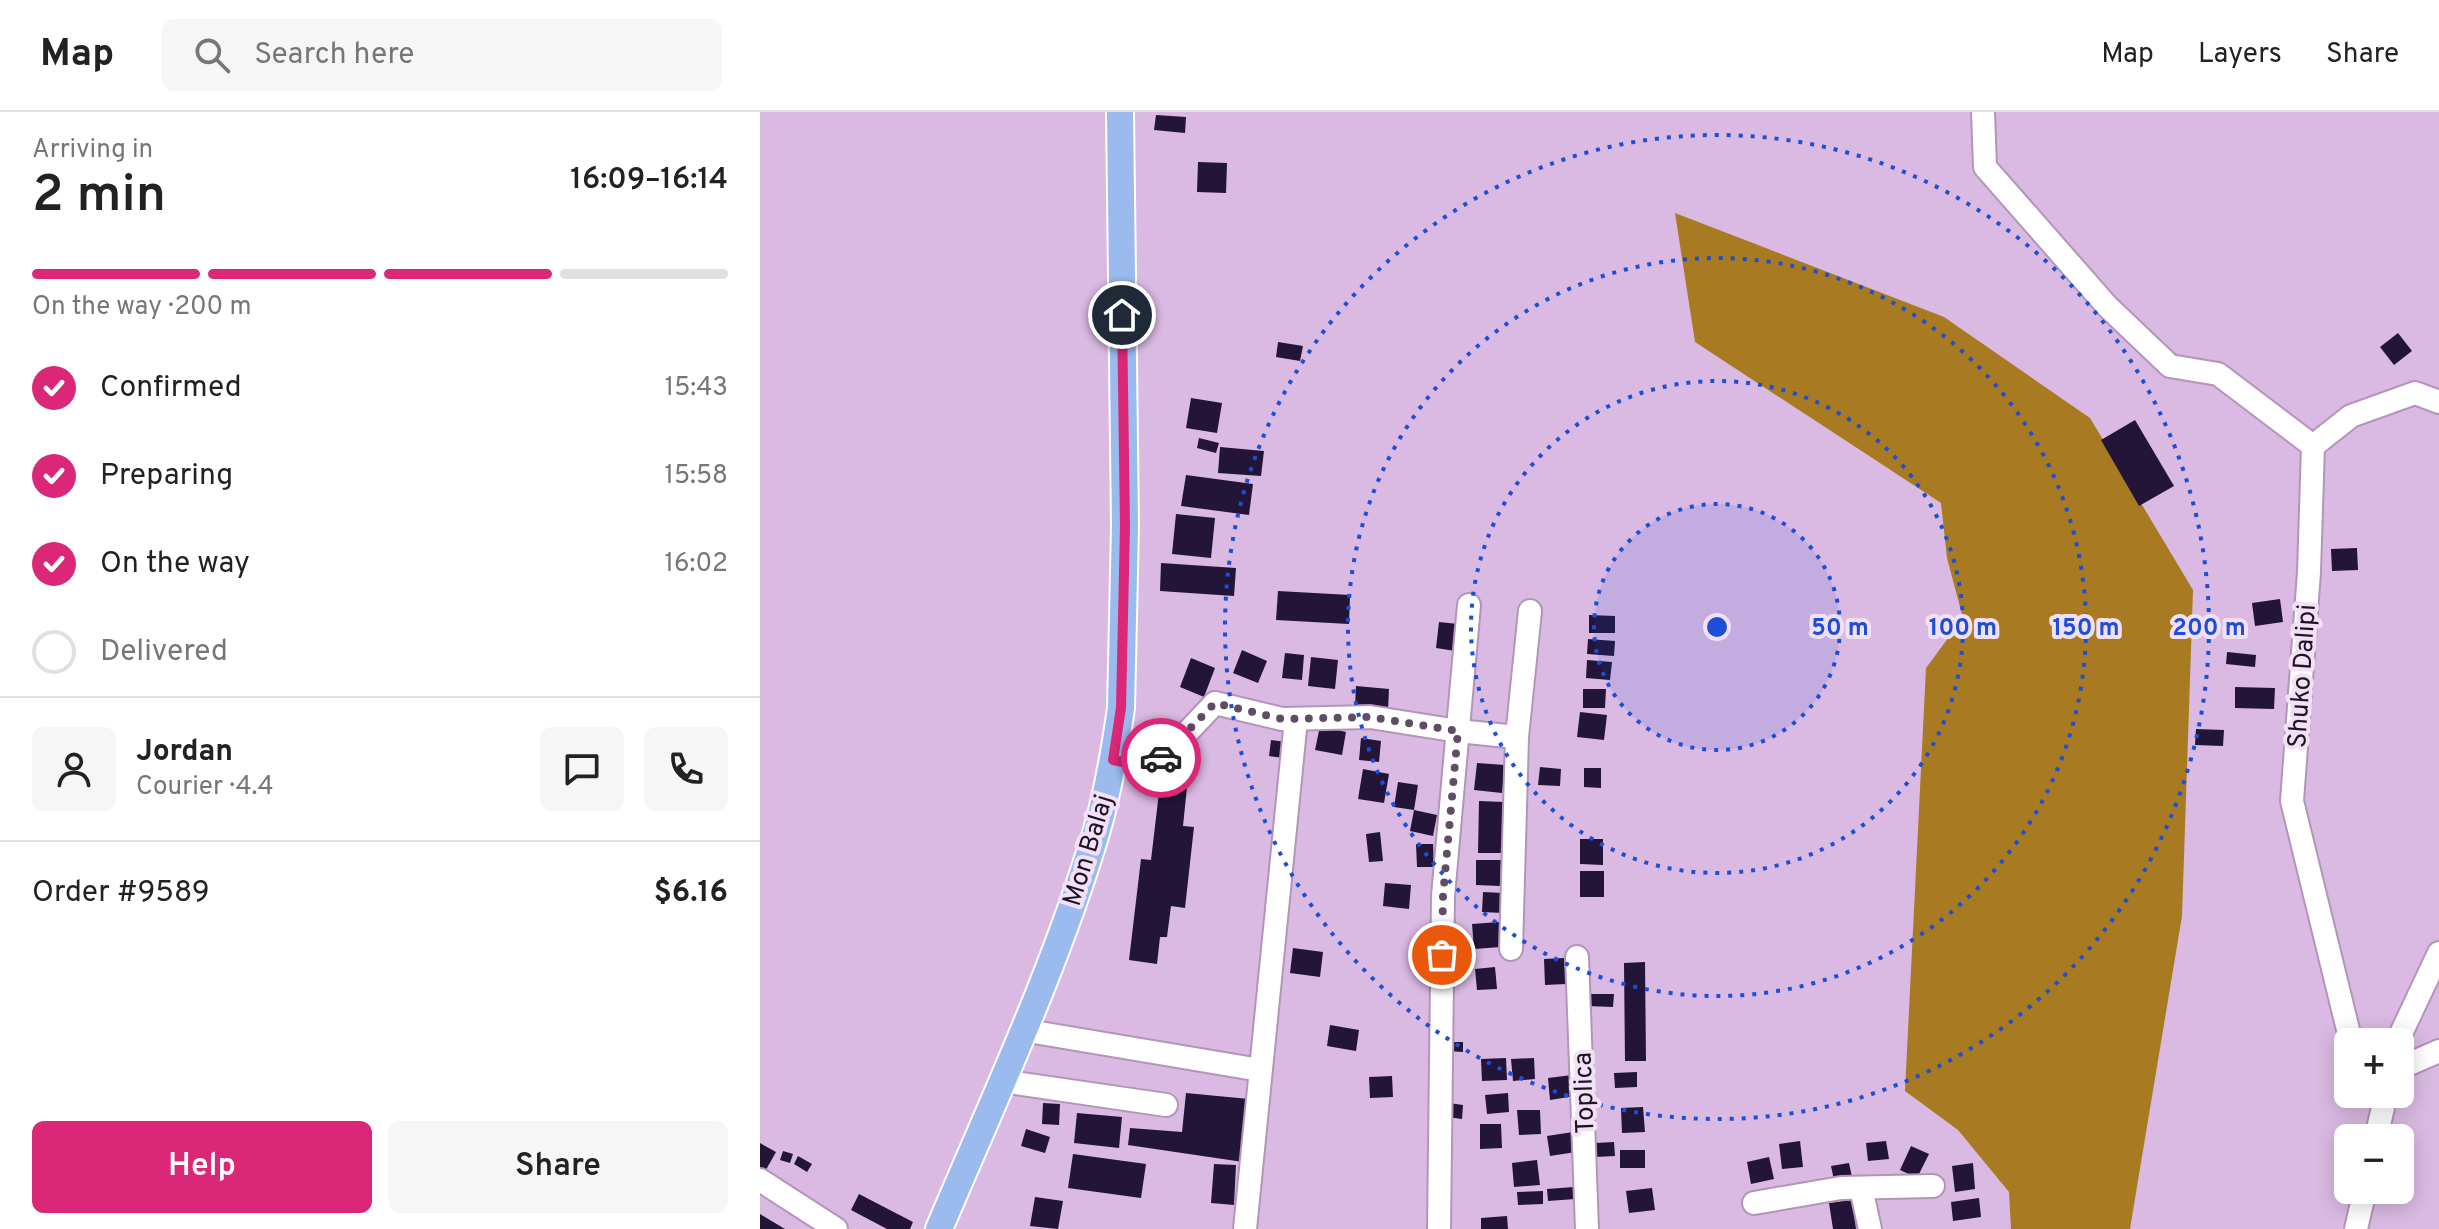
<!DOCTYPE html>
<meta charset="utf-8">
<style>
:root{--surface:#fff;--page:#f6f6f6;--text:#222;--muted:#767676;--line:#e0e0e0;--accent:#db2777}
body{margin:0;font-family:Overpass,sans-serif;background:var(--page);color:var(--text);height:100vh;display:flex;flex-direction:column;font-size:30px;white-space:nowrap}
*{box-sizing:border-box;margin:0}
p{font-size:26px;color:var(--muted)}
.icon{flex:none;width:44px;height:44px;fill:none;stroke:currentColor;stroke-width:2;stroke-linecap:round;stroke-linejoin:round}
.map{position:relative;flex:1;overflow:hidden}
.details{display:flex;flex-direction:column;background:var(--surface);width:760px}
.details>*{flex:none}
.fabs{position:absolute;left:1574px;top:916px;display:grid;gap:16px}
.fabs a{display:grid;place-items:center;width:80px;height:80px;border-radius:12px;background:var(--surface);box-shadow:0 4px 20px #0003;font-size:40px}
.pin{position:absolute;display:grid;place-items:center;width:68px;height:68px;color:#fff;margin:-34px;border:4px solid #fff;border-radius:50%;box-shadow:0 2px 8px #0007}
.courier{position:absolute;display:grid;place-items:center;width:80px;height:80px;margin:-40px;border:6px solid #db2777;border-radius:50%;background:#fff;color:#222;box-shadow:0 2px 10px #0007}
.overview em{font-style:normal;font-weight:600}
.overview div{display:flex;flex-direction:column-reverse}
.overview{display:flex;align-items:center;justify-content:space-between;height:136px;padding:0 32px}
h1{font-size:52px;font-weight:600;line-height:60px}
.bar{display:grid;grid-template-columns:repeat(4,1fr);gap:12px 8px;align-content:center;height:96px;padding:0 32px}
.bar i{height:10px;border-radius:6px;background:var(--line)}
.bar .on{background:var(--accent)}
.bar p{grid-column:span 4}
.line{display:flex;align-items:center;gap:20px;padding:0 32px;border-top:2px solid var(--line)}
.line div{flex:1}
.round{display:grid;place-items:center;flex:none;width:84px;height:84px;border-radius:12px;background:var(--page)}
ol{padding:0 32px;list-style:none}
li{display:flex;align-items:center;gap:24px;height:88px}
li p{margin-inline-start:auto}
li .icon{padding:8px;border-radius:50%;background:var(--accent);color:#fff;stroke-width:4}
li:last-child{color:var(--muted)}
li i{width:44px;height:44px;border:4px solid var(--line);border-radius:50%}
.primary-button{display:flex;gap:16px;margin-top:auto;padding:16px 32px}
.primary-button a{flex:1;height:92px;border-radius:12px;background:var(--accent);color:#fff;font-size:32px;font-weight:600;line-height:92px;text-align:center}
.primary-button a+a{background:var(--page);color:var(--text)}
header{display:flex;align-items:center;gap:48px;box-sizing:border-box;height:112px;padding:0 40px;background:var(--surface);border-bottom:2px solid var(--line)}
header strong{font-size:38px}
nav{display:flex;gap:44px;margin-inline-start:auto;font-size:28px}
.search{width:560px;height:72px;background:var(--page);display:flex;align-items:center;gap:20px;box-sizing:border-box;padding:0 28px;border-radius:12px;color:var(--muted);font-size:30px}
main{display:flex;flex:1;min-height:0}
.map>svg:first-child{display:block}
</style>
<header>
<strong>Map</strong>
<div class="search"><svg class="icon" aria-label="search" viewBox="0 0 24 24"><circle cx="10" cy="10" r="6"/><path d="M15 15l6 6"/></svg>Search here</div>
<nav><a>Map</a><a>Layers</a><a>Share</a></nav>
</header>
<main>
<section class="details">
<div class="overview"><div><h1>2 min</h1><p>Arriving in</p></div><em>16:09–16:14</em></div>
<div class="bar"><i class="on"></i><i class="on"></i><i class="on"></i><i></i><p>On the way · 200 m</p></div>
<ol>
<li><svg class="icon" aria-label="check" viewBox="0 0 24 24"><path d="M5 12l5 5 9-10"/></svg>Confirmed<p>15:43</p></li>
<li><svg class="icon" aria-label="check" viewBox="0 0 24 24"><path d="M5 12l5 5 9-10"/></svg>Preparing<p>15:58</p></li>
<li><svg class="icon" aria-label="check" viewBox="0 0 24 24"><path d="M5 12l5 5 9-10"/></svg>On the way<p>16:02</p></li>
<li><i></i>Delivered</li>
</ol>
<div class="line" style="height:144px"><a class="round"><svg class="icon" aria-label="person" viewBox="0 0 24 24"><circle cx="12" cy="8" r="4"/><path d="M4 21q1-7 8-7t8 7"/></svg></a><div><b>Jordan</b><p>Courier · 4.4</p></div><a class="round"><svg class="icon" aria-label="chat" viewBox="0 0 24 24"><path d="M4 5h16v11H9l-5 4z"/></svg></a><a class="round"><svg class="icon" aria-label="phone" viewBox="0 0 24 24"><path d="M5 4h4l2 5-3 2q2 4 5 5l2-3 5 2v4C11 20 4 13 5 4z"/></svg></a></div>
<div class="line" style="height:104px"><div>Order #9589</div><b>$6.16</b></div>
<div class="primary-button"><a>Help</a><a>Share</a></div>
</section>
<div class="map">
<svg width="1679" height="1117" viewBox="0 0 1679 1117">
<rect width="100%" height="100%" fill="#dabae2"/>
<path fill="#a87a21" d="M915 101 1184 205 1330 306 1433 478 1422 804 1370 1117H1251L1249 1080 1198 1018 1145 979 1166 556 1203 506 1187 446 1181 391 935 230Z"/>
<g fill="#221537">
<path d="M396 3 426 5 425 21 394 18Z"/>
<path d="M438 50 467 51 466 81 437 80Z"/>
<path d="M1638 221 1652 239 1634 253 1620 235Z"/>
<path d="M518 230 543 234 540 249 516 245Z"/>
<path d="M431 286 462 291 457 321 426 316Z"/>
<path d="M1375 308 1414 374 1379 394 1341 328Z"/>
<path d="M439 326 459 331 456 341 437 336Z"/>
<path d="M460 335 504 339 501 364 458 361Z"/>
<path d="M426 363 493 372 489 403 421 394Z"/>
<path d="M416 402 455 406 451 446 412 442Z"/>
<path d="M1597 436 1598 458 1572 459 1571 437Z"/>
<path d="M401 451 476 456 474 484 400 479Z"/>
<path d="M518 479 590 483 589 512 516 508Z"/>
<path d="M1520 487 1523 510 1495 514 1492 491Z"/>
<path d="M829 503 855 504V521H829Z"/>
<path d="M679 510 698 512 695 539 676 536Z"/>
<path d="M828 527 855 529 854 544 827 542Z"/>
<path d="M482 538 507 549 498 571 473 561Z"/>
<path d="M1467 540 1496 543 1495 555 1466 552Z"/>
<path d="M525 541 544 543 542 568 522 566Z"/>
<path d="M551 545 578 548 575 577 548 574Z"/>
<path d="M431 546 455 556 444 585 420 575Z"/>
<path d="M827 548 852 550 850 568 826 566Z"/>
<path d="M596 574 629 577 628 598 595 596Z"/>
<path d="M1475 575 1515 576 1514 597 1475 596Z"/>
<path d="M823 577H846L845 596H823Z"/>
<path d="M820 600 847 603 844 628 817 625Z"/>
<path d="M560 614 586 620 582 643 555 638Z"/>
<path d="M1436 617 1464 618 1463 634 1435 633Z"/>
<path d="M601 626 621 629 619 650 599 648Z"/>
<path d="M511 628 526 630 524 646 509 644Z"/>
<path d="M717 651 745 653 742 681 714 678Z"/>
<path d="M780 655 801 657 800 674 778 673Z"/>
<path d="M824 656H841V676L824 675Z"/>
<path d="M603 657 629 662 624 691 598 687Z"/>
<path d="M638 670 658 673 654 698 634 695Z"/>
<path d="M400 672 427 675 423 714 434 715 425 796 411 794 407 825H400L397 852 369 848 381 747 391 748Z"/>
<path d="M719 689 745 690 744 741H718Z"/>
<path d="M654 698 677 703 673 724 650 719Z"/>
<path d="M620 720 623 749 609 750 606 722Z"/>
<path d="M820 727H843V753L820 752Z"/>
<path d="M656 732H673L674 755H657Z"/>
<path d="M716 748H741L740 774 716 773Z"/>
<rect x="820" y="759" width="24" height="26"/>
<path d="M625 771 651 773 649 797 623 794Z"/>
<path d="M723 780 744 781 743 801 722 800Z"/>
<path d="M739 810 741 835 714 837 712 812Z"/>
<path d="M533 836 563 840 560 865 530 861Z"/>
<path d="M804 846 806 872 785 873 784 847Z"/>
<path d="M885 850 886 949H865L864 851Z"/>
<path d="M735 855 737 877 717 878 715 857Z"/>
<path d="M827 882H854L853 895 826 894Z"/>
<path d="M570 913 599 918 596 939 567 934Z"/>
<path d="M688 930H703V940L687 939Z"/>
<path d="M746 946 747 968 722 969 721 947Z"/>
<path d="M774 946 775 967 753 969 751 947Z"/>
<path d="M877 960V975L855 976 854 961Z"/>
<path d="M812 963 815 984 790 988 788 966Z"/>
<path d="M632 964 633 985 610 986 609 965Z"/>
<path d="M426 981 489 987 483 1050 368 1033 370 1016 422 1020Z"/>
<path d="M748 981 749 1000 727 1002 725 983Z"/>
<path d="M283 991 300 992 299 1013 282 1012Z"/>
<path d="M689 991 703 993 702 1007 687 1005Z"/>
<path d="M883 995 885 1020 862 1021 861 996Z"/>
<path d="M757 998H780L781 1022 759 1023Z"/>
<path d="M317 1001 362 1005 359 1036 314 1031Z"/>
<path d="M720 1012H741L742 1036 720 1037Z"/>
<path d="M266 1017 290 1025 285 1041 261 1034Z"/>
<path d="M813 1020 816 1040 790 1044 787 1024Z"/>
<path d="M1040 1029 1043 1055 1022 1057 1019 1032Z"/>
<path d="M1126 1029 1129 1047 1108 1049 1106 1031Z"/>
<path d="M854 1030 855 1044 835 1045V1031Z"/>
<path d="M0 1031 16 1040 3 1063 0 1061Z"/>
<path d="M1151 1034 1169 1042 1157 1066 1140 1058Z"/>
<rect x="860" y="1038" width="25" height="18"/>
<path d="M23 1039 33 1042 30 1051 20 1048Z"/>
<path d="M313 1042 386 1052 381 1086 308 1076Z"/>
<path d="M38 1044 52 1052 47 1060 34 1052Z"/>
<path d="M1009 1045 1014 1067 991 1072 987 1050Z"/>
<path d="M777 1048 780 1073 754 1075 752 1051Z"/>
<path d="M1089 1051 1092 1065 1074 1068 1071 1054Z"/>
<path d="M1213 1051 1215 1077 1195 1080 1192 1054Z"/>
<path d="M454 1052 476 1053 474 1093 451 1091Z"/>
<path d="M814 1075 815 1087 788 1089 787 1077Z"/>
<path d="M892 1076 895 1098 869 1101 866 1079Z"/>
<path d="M783 1079V1092L758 1093 757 1080Z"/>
<path d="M99 1082 153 1110 150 1117H127L91 1098Z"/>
<path d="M275 1085 303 1089 298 1117 270 1114Z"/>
<path d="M1219 1086 1221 1105 1193 1109 1191 1090Z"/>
<path d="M1092 1088 1096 1117H1073L1069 1091Z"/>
<path d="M0 1102 25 1117H0Z"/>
<path d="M747 1104 748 1117H721V1106Z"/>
</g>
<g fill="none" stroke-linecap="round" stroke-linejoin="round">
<g stroke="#b394ba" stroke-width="26">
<g id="minor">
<path d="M1223 0 1225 55 1347 194 1410 254 1458 262 1553 334"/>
<path d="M353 648 373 652 403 646 455 591 522 607 610 605 698 619 757 625"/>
<path d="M751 837 757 625 770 499"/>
<path d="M817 845 827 1117"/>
<path d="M262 918 500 958"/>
<path d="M1591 930 1532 689 1549 460 1553 334 1591 304 1655 281 1679 290"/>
<path d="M1637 930 1679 841"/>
<path d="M1640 956 1679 939"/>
<path d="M242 969 406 993"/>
<path d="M1616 1026 1626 982"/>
<path d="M0 1068 76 1117"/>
<path d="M1101 1076 1110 1117"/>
<path d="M994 1091 1081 1076 1173 1074"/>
<path d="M485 1117 536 607"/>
<path d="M679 1117 683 784 709 493"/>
<path d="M1596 1117 1605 1078"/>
</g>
</g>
<g stroke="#fff" stroke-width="30">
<path id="major" d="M179 1117C234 987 295 857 336 721 348 681 355 638 361 596L365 414 360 0"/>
</g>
<use href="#minor" stroke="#fff" stroke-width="22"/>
<use href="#major" stroke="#9bbbee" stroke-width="26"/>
</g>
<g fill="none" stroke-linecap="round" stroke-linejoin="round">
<path stroke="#604d65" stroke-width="8" stroke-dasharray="0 14.4" d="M401 646 455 591 522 607 610 605 698 619 683 784 682 843"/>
<path stroke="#db2777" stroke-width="10" d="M362 203 365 414 361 596 353 648 373 652 401 646"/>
</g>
<circle cx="957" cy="515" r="123" fill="#1d4ed8" fill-opacity=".12"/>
<g fill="none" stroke="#1d4ed8" stroke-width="4" stroke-dasharray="4 8">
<circle cx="957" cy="515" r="123"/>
<circle cx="957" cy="515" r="246"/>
<circle cx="957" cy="515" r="369"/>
<circle cx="957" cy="515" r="492"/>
</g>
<g text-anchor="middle" stroke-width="8" stroke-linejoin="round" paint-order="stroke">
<g font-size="26" fill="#1f1322" stroke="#f2e1f6">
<text transform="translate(1541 564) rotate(-86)" y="9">Shuko Dalipi</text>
<text transform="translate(327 738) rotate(-73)" y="9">Mon Balaj</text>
<text transform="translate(823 981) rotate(-92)" y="9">Toplica</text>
</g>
</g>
<circle cx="957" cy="515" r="12" fill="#1d4ed8" stroke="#f2e1f6" stroke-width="4"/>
<g font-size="24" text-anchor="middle" font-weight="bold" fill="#1d4ed8" stroke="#f2e1f6" stroke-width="8" stroke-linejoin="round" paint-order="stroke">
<text x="1080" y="523">50 m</text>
<text x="1203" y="523">100 m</text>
<text x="1326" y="523">150 m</text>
<text x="1449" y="523">200 m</text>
</g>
</svg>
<div class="fabs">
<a>+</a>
<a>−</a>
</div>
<div class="pin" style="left:682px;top:843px;background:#ea580c"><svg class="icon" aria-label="bag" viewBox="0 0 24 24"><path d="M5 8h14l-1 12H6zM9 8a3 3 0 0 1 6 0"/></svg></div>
<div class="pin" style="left:362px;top:203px;background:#1f2937"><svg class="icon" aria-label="home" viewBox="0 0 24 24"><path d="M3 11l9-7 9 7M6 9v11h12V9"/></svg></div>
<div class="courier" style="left:401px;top:646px"><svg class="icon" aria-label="car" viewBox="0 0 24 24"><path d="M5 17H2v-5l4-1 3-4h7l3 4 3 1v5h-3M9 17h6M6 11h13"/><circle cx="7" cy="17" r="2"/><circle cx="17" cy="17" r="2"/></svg></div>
</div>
</main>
